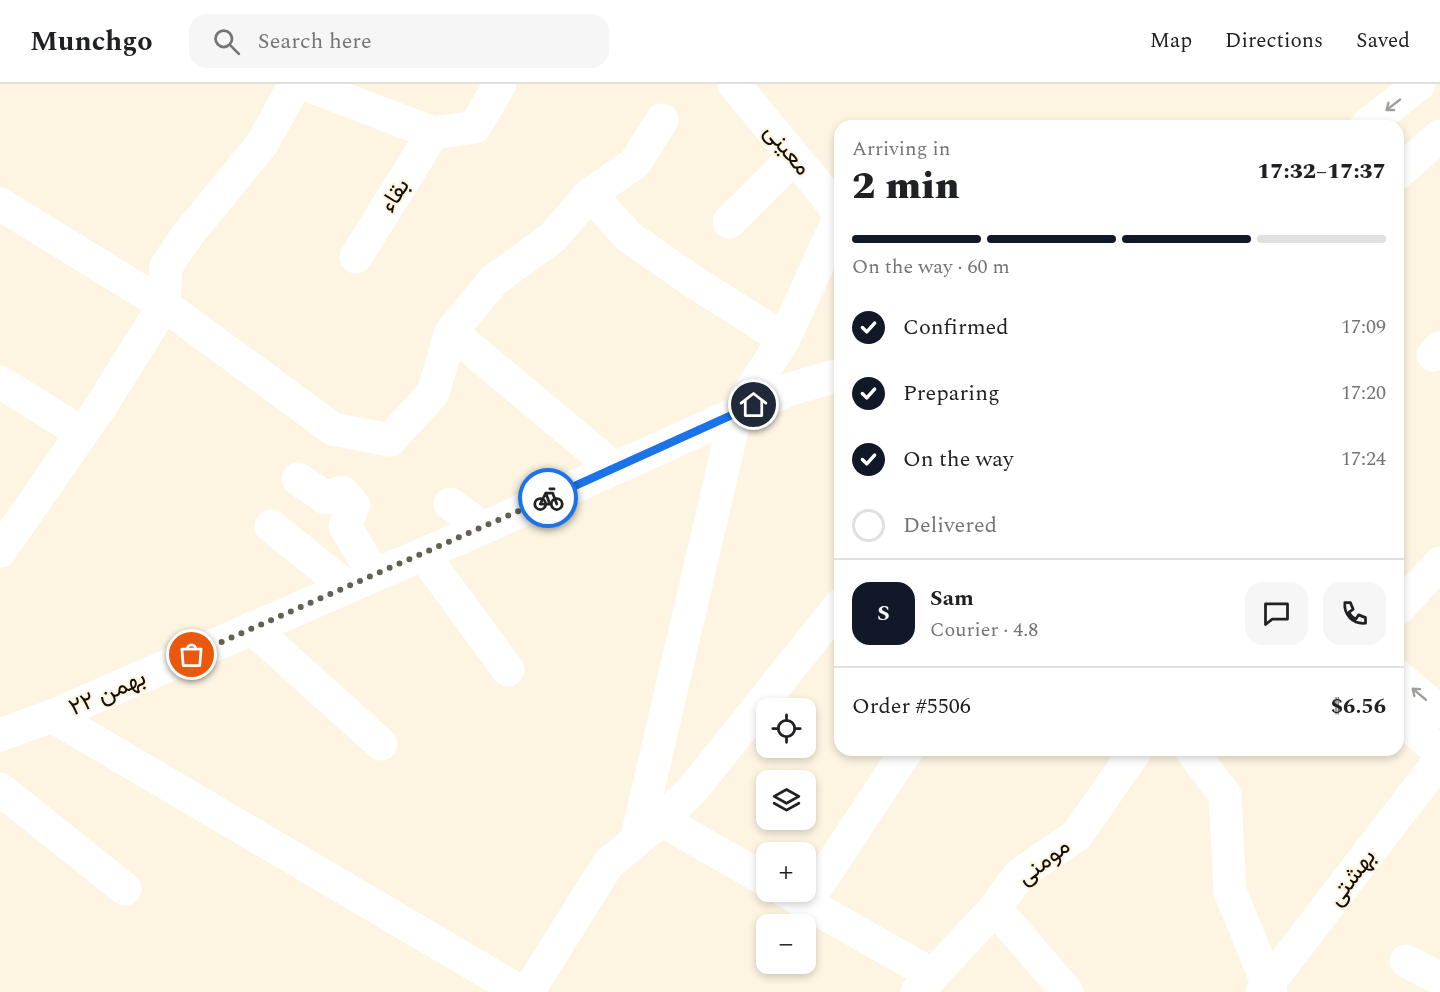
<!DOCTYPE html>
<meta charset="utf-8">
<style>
:root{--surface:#fff;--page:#f6f6f6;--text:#202124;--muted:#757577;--line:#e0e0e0;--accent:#111827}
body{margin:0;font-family:Spectral,Vazirmatn,serif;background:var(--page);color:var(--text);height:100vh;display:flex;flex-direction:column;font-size:22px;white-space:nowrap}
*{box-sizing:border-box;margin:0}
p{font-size:20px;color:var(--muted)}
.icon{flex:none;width:33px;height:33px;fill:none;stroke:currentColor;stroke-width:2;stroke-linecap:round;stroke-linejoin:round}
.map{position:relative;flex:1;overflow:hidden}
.drawer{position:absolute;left:834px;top:36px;width:570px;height:636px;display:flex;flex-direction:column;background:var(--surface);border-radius:18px;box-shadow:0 3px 9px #0003}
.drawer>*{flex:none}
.buttons{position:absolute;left:756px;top:614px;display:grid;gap:12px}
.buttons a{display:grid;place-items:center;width:60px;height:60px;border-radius:12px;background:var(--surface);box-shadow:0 3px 9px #0003;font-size:30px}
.pin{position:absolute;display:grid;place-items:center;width:51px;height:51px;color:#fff;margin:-26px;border:3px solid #fff;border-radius:50%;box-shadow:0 2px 6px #0007}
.courier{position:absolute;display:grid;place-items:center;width:60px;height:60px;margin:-30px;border:4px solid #1a73e8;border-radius:50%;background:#fff;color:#222;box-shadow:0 2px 8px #0007}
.head em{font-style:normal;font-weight:800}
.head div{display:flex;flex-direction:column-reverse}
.head{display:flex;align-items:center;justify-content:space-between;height:102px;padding:0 18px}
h1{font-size:39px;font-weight:800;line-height:45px}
.bar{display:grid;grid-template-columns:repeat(4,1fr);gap:9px 6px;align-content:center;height:72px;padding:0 18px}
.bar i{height:8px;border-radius:4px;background:var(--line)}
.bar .current{background:var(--accent)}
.bar p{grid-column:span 4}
.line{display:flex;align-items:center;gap:15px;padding:0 18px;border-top:2px solid var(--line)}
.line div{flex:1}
.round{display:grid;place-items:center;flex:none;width:63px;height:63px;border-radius:18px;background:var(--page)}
ol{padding:0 18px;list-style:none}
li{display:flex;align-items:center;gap:18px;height:66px}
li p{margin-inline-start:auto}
li .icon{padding:6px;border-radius:50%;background:var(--accent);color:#fff;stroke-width:4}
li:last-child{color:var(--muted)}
li i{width:33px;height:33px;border:3px solid var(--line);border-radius:50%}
header{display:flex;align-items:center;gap:36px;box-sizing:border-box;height:84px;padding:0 30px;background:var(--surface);border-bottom:2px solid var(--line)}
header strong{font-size:28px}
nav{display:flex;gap:33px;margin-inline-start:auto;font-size:21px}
.search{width:420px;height:54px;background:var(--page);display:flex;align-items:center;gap:15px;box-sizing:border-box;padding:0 21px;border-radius:18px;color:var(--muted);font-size:22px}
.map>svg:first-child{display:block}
</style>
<header>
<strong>Munchgo</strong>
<div class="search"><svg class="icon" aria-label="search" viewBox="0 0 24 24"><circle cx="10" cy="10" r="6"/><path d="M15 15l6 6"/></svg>Search here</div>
<nav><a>Map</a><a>Directions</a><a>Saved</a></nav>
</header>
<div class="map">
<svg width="1440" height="908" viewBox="0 0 1440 908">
<rect width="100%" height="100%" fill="#fdf5e2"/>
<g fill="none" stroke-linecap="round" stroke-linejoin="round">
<g stroke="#fff" stroke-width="33">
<path d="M305 0 433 49 475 43 500 0"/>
<path d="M1366 42 1419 0"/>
<path d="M1398 89 1440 52"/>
<path d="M590 110 635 79 662 36"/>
<path d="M0 120 164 221 333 345 390 356 433 309 451 248 494 196 553 153 590 110 629 153 694 198 784 255"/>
<path d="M729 138 794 73"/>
<path d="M356 173 433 49"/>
<path d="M451 248 614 384"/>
<path d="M1433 271 1440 264"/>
<path d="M0 298 82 349"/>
<path d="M298 395 326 414 342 408 354 421 345 442 374 491"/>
<path d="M450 420 483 444"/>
<path d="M271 442 347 503"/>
<path d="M0 467 101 322 164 221 166 182 189 149 262 60 295 0"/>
<path d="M423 470 508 586"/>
<path d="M1398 525 1440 479"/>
<path d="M252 544 381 660"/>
<path d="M1398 592 1440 628"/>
<path d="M52 632 521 908"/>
<path d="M1398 633 1440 668"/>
<path d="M0 651 52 632 483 444 790 305 840 291"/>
<path d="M1191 666 1225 711 1230 807 1271 908"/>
<path d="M0 705 125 805"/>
<path d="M661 736 766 796"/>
<path d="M636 757 736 329 784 255 840 132 824 109 734 0"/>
<path d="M785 807 933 891"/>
<path d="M806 819 907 666"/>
<path d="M995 824 1067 908"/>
<path d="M1406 877 1440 895"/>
<path d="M528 908 608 780 661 736 693 705 840 521"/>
<path d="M917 908 995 824 1019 791 1077 751 1136 666"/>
<path d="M1262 908 1440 676"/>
</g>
</g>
<defs><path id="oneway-shaft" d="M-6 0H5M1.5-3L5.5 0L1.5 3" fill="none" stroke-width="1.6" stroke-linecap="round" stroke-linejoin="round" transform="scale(1.5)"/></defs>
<g stroke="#a19f9c">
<use href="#oneway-shaft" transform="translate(1393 21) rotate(142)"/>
<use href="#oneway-shaft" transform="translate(1419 610) rotate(-140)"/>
</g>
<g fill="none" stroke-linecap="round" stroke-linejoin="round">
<path stroke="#656054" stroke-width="6" stroke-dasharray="0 10.8" d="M192 571 548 414"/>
<path stroke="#1a73e8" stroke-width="8" d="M548 414 754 321"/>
</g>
<g text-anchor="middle" stroke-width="4.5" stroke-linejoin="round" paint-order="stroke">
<g font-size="24" fill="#130f07" stroke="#fdf5e2">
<text transform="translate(788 65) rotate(50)" y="8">معینی</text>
<text transform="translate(394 111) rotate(-58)" y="8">بقاء</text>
<text transform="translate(107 608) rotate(-24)" y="8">۲۲ بهمن</text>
<text transform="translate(1043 777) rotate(-38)" y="8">مومنی</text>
<text transform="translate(1351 793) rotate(-53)" y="8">بهشتی</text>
</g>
</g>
</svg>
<div class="buttons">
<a><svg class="icon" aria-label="locate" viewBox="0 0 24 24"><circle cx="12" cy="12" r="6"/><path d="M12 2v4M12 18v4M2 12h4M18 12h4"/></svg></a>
<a><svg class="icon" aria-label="layers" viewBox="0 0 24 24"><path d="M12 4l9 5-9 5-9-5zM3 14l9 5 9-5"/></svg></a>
<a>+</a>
<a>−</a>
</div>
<div class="pin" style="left:192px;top:571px;background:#ea580c"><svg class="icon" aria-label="bag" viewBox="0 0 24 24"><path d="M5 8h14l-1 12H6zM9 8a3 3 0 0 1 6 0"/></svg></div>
<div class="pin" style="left:754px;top:321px;background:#1f2937"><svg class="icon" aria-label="home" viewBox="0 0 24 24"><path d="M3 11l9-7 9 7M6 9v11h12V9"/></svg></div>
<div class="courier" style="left:548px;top:414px"><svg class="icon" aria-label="bike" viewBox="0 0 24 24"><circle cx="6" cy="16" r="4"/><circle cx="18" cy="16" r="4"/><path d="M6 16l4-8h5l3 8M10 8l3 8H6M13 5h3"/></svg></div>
<section class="drawer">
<div class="head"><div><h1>2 min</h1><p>Arriving in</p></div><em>17:32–17:37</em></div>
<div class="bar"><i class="current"></i><i class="current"></i><i class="current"></i><i></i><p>On the way · 60 m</p></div>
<ol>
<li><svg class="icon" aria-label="check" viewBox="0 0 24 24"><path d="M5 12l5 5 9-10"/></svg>Confirmed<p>17:09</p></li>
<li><svg class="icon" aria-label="check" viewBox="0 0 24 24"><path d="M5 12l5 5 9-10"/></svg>Preparing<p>17:20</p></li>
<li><svg class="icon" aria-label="check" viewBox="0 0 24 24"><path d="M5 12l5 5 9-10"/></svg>On the way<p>17:24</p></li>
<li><i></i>Delivered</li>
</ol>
<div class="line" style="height:108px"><b class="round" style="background:var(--accent);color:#fff">S</b><div><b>Sam</b><p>Courier · 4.8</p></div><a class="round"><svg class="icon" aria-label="chat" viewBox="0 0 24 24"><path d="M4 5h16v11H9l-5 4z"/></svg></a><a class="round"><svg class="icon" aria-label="phone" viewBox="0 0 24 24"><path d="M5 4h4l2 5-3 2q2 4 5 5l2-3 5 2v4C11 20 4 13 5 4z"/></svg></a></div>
<div class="line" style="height:78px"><div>Order #5506</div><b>$6.56</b></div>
</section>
</div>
